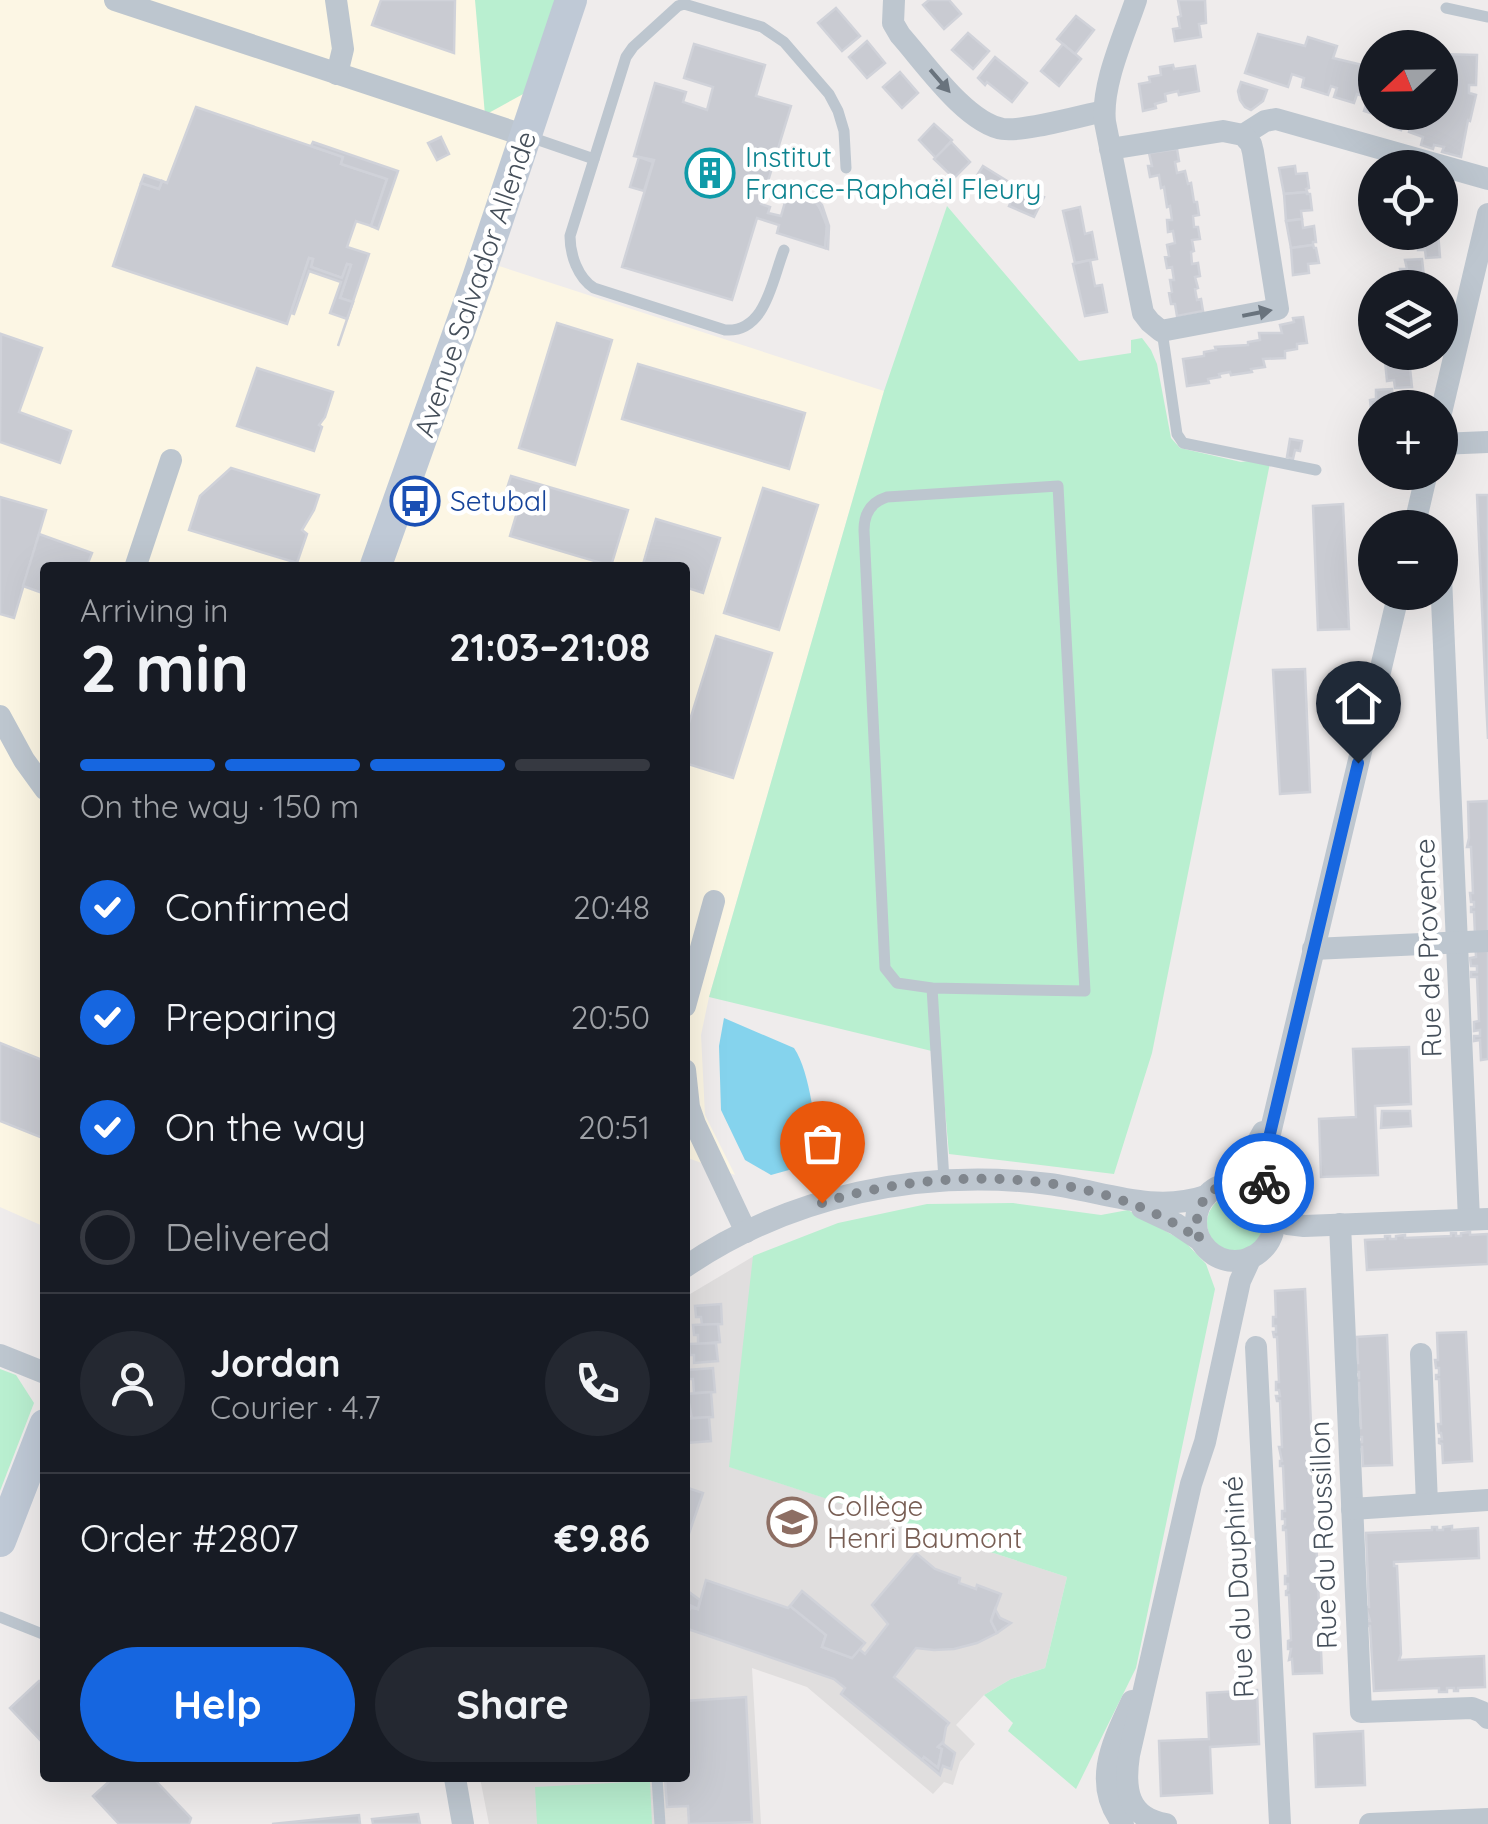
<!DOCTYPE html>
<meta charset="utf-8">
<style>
:root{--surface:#171b24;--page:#242831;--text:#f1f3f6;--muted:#9ea1a6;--line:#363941;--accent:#1666e0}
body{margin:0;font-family:Quicksand,sans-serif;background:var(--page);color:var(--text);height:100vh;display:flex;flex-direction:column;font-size:38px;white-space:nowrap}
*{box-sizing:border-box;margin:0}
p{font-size:32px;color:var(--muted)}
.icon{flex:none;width:55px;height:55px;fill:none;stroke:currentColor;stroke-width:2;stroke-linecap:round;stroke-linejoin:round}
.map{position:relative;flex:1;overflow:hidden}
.panel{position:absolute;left:40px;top:562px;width:650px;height:1220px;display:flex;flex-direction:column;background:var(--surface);border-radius:10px;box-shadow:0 10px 40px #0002}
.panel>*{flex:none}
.needle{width:65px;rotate:248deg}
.buttons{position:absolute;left:1358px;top:30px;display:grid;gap:20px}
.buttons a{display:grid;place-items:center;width:100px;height:100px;border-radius:50%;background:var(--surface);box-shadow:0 10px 40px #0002;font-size:50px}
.pin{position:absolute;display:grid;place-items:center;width:85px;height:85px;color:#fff;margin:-102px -42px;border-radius:50% 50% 50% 0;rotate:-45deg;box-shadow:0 0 10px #0007}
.pin .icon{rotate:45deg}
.courier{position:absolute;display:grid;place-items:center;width:100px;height:100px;margin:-50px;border:8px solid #1666e0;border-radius:50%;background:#fff;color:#222;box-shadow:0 2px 12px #0007}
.headline em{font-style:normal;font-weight:700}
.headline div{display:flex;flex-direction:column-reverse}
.headline{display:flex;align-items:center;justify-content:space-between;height:170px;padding:0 40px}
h1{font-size:65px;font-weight:700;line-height:75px}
.bar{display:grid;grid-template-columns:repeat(4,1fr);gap:15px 10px;align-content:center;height:120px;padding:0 40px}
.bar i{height:12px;border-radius:8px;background:var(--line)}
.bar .selected{background:var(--accent)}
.bar p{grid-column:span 4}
.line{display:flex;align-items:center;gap:25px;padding:0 40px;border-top:2px solid var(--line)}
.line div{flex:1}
.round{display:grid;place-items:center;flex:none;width:105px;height:105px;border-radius:52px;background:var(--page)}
ol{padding:0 40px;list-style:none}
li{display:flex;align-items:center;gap:30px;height:110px}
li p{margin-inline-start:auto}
li .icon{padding:10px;border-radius:50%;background:var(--accent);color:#fff;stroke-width:4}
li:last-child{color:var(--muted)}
li i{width:55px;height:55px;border:5px solid var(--line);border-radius:50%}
.primary-button{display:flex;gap:20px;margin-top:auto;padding:20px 40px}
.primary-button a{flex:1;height:115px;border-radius:60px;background:var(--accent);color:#fff;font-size:40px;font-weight:700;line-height:115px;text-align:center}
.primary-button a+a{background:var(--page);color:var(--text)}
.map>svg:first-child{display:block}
</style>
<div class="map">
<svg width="1488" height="1824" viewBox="0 0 1488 1824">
<rect width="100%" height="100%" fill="#efecec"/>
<path fill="#fcf6e4" d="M0 0H583L499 266 884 391 709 997 701 1035 705 1115 735 1175 685 1157V568H45V1227L0 1207Z"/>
<path fill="#e0dede" d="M754 1256 730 1467 1067 1577 1045 1668 1011 1679 984 1695 956 1725 975 1744 960 1762 953 1785 944 1782 933 1794 807 1687 752 1668 761 1824H489L480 1778H685V1297Z"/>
<g fill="#b9efd0">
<path d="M475 0H555L525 93 485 115Z"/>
<path d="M947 206 1079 361 1131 353V340L1142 338 1151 350 1157 364 1171 438 1180 448 1241 462 1271 458 1152 1053 1114 1174 949 1154 940 1053 709 997 884 391Z"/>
<circle cx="1235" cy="1223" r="28"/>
<path d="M1013 1203 1101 1215 1128 1210 1185 1242 1206 1264 1215 1289 1136 1668 1076 1789 1008 1731 1013 1723 984 1695 1011 1679 1045 1668 1067 1577 729 1467 753 1256 838 1223 927 1204Z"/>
<path d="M0 1369 16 1375 34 1403 0 1491Z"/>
<path d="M650 1781 652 1824H537L535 1787Z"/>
</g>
<path fill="#85d3ed" d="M724 1018 794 1048C811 1073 815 1130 821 1161L771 1175 745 1160 721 1110 719 1046Z"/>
<g fill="#c9cbd2" stroke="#d0d2d9" stroke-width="2.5">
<path d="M381 0H455L454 53 372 25Z"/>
<path d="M929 0H949L961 14 944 29 923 5Z"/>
<path d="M1178 0H1205L1206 23 1199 24 1201 37 1175 41 1173 29 1180 28 1178 17 1181 16Z"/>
<path d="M836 8 860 36 842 51 818 23Z"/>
<path d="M1076 16 1094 30 1075 54 1057 39Z"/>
<path d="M968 33 989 51 973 69 952 50Z"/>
<path d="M1258 34 1305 46 1308 37 1337 46 1333 58 1375 68V112H1440V54L1477 55 1476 85H1469V93L1476 95 1470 121 1468 120 1461 157 1442 152 1444 147 1434 145 1433 149 1421 145 1423 137 1409 132 1410 128 1402 126 1401 130 1387 125 1389 119 1364 111 1368 98 1357 94 1354 103 1334 97 1337 88 1331 86 1328 95 1302 87 1304 78 1292 74 1288 87 1245 73Z"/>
<path d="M867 41 885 63 867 78 849 57Z"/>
<path d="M694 44 765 65 756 96 791 106 761 204 770 207 768 213 781 216 790 185 796 186 815 201 823 213 827 226 825 248 777 233 779 225 757 218 732 300 622 267 654 160 634 156 655 83 686 92 683 102 707 110 713 87 684 78Z"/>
<path d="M1063 44 1081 59 1059 86 1041 71Z"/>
<path d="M995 57 1027 83 1012 102 987 82 985 85 978 78Z"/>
<path d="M1173 65 1174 69 1195 66 1199 91 1179 95 1178 91 1165 94 1166 101 1155 104 1156 108 1143 111 1139 84 1150 82 1149 77 1161 75 1160 67Z"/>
<path d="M900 72 918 93 902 108 883 87Z"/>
<path d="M1241 82 1267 90 1263 101 1251 110 1245 107 1240 100 1238 91Z"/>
<path d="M196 107 343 157 341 164 387 179 371 226 356 221 347 247 369 254 338 346 353 302 340 298 351 265 347 264 342 278 311 267 313 259 309 258 287 324 113 266 141 183 159 189 162 181 167 183Z"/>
<path d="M934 124 952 140 936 158 919 140Z"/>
<path d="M441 137 449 154 437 160 428 143Z"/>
<path d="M313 142 398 171 378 229 371 226 387 179 341 164 343 157 311 146Z"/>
<path d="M951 142 970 162 954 178 934 159Z"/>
<path d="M1177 149 1179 161 1175 162 1177 173 1185 171 1188 184 1191 183 1194 202H1197L1199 215 1193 216 1194 227H1198L1200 239 1192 240 1194 251 1191 252 1192 264 1198 263 1200 276 1195 277 1198 288 1195 289 1197 300 1201 299 1203 311 1177 316 1175 304H1171L1169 293 1172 292 1170 280H1174L1172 267 1167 268 1165 257 1169 256 1167 245 1175 243 1173 231 1168 232 1167 220H1172L1170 206 1167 207 1164 187 1161 188 1159 175 1150 177 1148 166H1152L1149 153Z"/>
<path d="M639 157 653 162 644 191 630 187Z"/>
<path d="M983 166 1007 181 996 200 971 185Z"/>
<path d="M1295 166 1296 174 1307 173 1309 188 1306 189 1307 192 1284 194 1279 168Z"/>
<path d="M144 175 162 181 159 189 141 183Z"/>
<path d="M791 182 806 189 822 205 829 226 828 249 825 248 827 226 819 206 805 191 790 185Z"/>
<path d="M1018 185 1044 197 1034 217 1009 206Z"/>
<path d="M1307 192V194H1310L1312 210 1301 211 1302 219 1286 221 1284 194Z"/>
<path d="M1080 207 1085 234 1092 232 1097 259 1075 263 1063 211Z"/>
<path d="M1302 219 1303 228 1314 226 1316 242H1313V245L1291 248 1286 221Z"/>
<path d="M1417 232H1438L1440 257 1426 258 1425 250H1418Z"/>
<path d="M1313 245 1314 248H1316L1319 263 1308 264 1309 273 1293 275 1291 248Z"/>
<path d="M309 258 313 259 311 267 342 278 347 264 351 265 340 298 353 302 347 319 330 313 341 282 309 271 294 314 291 313Z"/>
<path d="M1422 259 1425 287 1402 288 1400 269H1407L1405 260Z"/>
<path d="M1090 260 1095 286 1102 285 1107 312 1085 316 1073 264Z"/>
<path d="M1303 317 1307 343 1297 344V349L1285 351V358L1263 359 1265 367 1251 369 1252 372 1231 375 1230 372 1219 374 1220 377 1208 379 1209 383 1187 386 1183 359 1204 356V352L1216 350 1215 347 1248 345V342L1260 340 1259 333H1282L1280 325 1294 322 1293 318Z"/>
<path d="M557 323 612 340 575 465 519 448Z"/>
<path d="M1 334 42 348 19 412 71 431 60 463 0 442Z"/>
<path d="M1385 352H1408L1409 359 1385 361Z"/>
<path d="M1409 359 1412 387 1395 388 1394 380 1387 381 1385 361Z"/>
<path d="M638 364 805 413 789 469 622 419Z"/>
<path d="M257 368 333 392 325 417 319 425 322 427 314 451 237 426Z"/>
<path d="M1392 389 1394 408H1375V418L1372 419 1370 400 1376 399V390Z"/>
<path d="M1290 439 1302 441 1300 451 1295 450 1293 459 1287 457Z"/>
<path d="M231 468 319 495 314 510 302 530 307 534 297 563 189 530 200 496Z"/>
<path d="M511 476 628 510 611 566 510 536 518 509 502 504Z"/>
<path d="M763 488 818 505 779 630 724 613Z"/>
<path d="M1477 495H1488V739L1486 699Z"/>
<path d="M0 497 46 510 14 618 0 614Z"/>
<path d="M1343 504 1349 629 1318 630 1313 506Z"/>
<path d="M656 519 720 538 703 593 685 587V568H642Z"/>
<path d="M39 534 92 553 86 568H45V594L23 586Z"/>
<path d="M716 636 772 653 733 778 685 763V736Z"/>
<path d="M1305 669 1310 792 1280 794 1273 670Z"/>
<path d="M1488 801V1059L1481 1060 1480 1040 1474 1041V1036H1480V1030L1474 1031V1022L1479 1021 1477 977H1471V972H1477V966H1471L1470 958 1476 957 1474 912H1471V907H1474V902H1471L1470 893H1473L1471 847H1467L1469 838 1468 802Z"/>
<path d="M0 1043 45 1061V1139L0 1121Z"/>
<path d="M1409 1047 1411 1104 1375 1106 1378 1175 1321 1177 1319 1119 1356 1117 1353 1049Z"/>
<path d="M1382 1111H1410L1411 1126 1381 1128Z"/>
<path d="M1470 1232V1235L1488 1234V1264L1367 1270 1365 1240 1385 1239V1236H1390V1239H1396V1236L1405 1235V1238L1451 1236V1233H1456V1236H1461V1233Z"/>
<path d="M1305 1289 1322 1673 1293 1674 1292 1659 1289 1660 1291 1649H1288V1641L1291 1640 1289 1595H1286V1591L1288 1590V1584H1285V1576H1288L1286 1530H1283V1526L1285 1525V1519H1282V1511H1285L1283 1466H1280V1461H1282L1279 1447H1282L1280 1401H1277L1276 1396H1280L1279 1390H1276V1382H1279L1277 1337H1274L1273 1332H1276V1326H1273V1317H1276L1275 1291Z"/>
<path d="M721 1304 722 1324 702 1325 701 1317H696L695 1306Z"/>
<path d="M718 1324 720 1342 698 1344V1335H694L693 1325Z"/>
<path d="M1466 1332 1472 1461 1443 1463 1442 1444 1439 1443V1439H1442L1441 1433H1439L1438 1424H1441L1439 1379H1436V1375H1439V1368H1436L1435 1360H1438L1437 1333Z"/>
<path d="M1387 1335 1392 1465 1363 1466 1362 1447H1359V1442H1362V1437H1359L1358 1428H1361L1359 1383H1356V1378H1359V1372H1356V1363H1358L1357 1337Z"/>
<path d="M716 1343 718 1361 694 1363V1355H690L689 1344Z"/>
<path d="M713 1368 715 1392 694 1393 693 1379H689L688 1370Z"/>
<path d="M711 1392 713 1417 692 1418 687 1394Z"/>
<path d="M709 1417 711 1441 687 1443 685 1419Z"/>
<path d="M685 1487 703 1493 685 1545Z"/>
<path d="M1452 1526V1530L1478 1528 1479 1558 1394 1562V1566H1397L1401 1654 1399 1660 1484 1656 1485 1687 1458 1688V1691H1454V1688H1447V1692H1439V1688L1374 1691 1370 1626H1367V1621H1370L1366 1607H1369L1366 1533 1432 1530V1527H1437V1530H1443V1527Z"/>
<path d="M916 1553 935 1569 960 1578 959 1583 976 1589 977 1585 1001 1594 991 1621 997 1633 977 1643 954 1649 934 1650 916 1648 894 1677 949 1723 946 1727 943 1744 942 1743 938 1747 942 1749 938 1768 924 1757 922 1760 841 1694 845 1688 834 1679 685 1628V1615L691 1608 698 1609 706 1580 788 1608 790 1606 826 1635 822 1647 852 1658 859 1649 865 1654 888 1624 872 1605Z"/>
<path d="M685 1589 700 1600 698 1609 685 1603Z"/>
<path d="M802 1591 865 1643 852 1658 822 1647 826 1635 790 1606Z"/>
<path d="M995 1609 1000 1618 1011 1623 997 1633 991 1621Z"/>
<path d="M39 1681H45V1745L10 1708Z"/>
<path d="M1257 1690 1259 1744 1210 1747 1212 1793 1161 1796 1159 1741 1209 1739 1207 1693Z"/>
<path d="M746 1697 752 1822 689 1824 688 1806 667 1807 665 1778H685V1701Z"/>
<path d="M1363 1731 1365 1785 1316 1787 1314 1734Z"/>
<path d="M942 1743 955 1753 951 1769 943 1766 940 1775 922 1760 924 1757 938 1768 942 1749 938 1747Z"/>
<path d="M113 1778H153L191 1818 189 1824H119L93 1796Z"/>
<path d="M418 1814 420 1824H373L372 1819Z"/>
<path d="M359 1815 360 1824H272Z"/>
</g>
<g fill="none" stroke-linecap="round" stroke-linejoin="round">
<g stroke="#bdc6cf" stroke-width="11">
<path d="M1446 8 1488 17"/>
<path d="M527 136 594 159"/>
<path d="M784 250C772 280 766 333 725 330L594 288C578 278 570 255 570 236L626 57 633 47 678 6 684 4 762 27 784 42 829 94 838 111 844 131 846 168"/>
<path d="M1162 331 1177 434 1183 443 1316 470"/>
<path d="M932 988 897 983 885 968 864 530C864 513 871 502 887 497L1058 486 1085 991 932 988 944 1180"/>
<path d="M0 1617 45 1635"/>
<path d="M657 1778 660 1824"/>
</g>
<g stroke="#bdc6cf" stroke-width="22">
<path d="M115 0 526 136"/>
<path d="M336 0 343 49 337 74"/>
<path d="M894 0 893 23 900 35C925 63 966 123 1003 129 1024 132 1080 116 1104 111"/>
<path d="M1243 135 1265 121 1276 119 1488 179"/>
<path d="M1110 149 1223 131 1243 135 1251 144 1253 152 1278 309 1161 331 1150 322 1143 313 1105 122C1101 85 1124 36 1136 0"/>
<path d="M1440 417 1488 214"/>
<path d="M1440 444 1488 442"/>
<path d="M1414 528 1427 472"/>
<path d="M1440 554 1469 1219"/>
<path d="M135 568 171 460"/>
<path d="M0 716 24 760 45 789"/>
<path d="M1313 949 1488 941"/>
<path d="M685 1006 714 901"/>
<path d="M685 1070 689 1107 695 1124 746 1232"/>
<circle cx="1235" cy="1222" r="39"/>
<path d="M1226 1184 1246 1163 1263 1132"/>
<path d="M1266 1199 1265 1168 1268 1142 1399 592"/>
<path d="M1142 1208 1176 1224 1200 1240"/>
<path d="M1273 1218 1288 1224 1304 1226 1488 1219"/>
<path d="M1340 1224 1361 1712 1472 1708 1482 1712 1488 1718"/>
<path d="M685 1267C790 1195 923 1168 1049 1184 1102 1191 1153 1214 1206 1196"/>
<path d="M1256 1347 1280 1824"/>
<path d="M1421 1354 1427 1504"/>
<path d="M0 1355 45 1373"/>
<path d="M1352 1509 1488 1500"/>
<path d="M455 1778 463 1824"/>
<path d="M1123 1824C1091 1783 1113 1742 1132 1701"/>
<path d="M1166 1824C1127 1818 1124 1788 1129 1755L1191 1484 1205 1442 1240 1281 1251 1257"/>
<path d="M1370 1824 1488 1819"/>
</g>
<g stroke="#bfc9d6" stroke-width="32">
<path d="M375 568 478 278 571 0"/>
<path d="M0 1541 45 1425"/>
</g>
</g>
<defs><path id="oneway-solid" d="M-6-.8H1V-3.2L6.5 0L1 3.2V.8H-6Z" transform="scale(2.5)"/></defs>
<g fill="#69737d">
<use href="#oneway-solid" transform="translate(940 81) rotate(49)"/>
<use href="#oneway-solid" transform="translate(1257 313) rotate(-11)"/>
</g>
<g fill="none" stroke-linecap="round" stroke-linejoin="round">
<path stroke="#80868d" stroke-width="10" stroke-dasharray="0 18" d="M822 1203C937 1166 1099 1166 1200 1240 1184 1195 1234 1163 1266 1200L1264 1183"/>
<path stroke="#1666e0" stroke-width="12" d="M1264 1183 1268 1142 1358 763"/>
</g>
<defs>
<g id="building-ring" transform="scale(2.5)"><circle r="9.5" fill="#fff" stroke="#0f9aa8" stroke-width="1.5"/><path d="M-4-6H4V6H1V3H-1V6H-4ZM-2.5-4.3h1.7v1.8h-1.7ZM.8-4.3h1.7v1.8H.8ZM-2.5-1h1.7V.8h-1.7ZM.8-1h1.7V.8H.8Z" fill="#0f9aa8"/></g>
<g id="bus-ring" transform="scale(2.5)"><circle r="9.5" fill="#fff" stroke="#1a4fb4" stroke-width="1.5"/><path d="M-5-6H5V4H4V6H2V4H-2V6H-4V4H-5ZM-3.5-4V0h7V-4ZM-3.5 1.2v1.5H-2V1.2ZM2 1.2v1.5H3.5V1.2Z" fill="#1a4fb4"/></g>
<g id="school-ring" transform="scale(2.5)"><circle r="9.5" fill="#fff" stroke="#8d6e63" stroke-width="1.5"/><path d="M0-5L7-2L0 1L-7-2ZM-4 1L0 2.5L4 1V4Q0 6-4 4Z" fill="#8d6e63"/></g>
</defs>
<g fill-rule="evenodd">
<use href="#building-ring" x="710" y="173"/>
<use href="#bus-ring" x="415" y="501"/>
<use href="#school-ring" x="792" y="1522"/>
</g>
<g text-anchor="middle" stroke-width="9" stroke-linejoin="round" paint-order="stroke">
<g font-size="28" fill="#0d838f" stroke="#fff" text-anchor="start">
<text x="745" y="167">Institut<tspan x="745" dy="32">France-Raphaël Fleury</tspan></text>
</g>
<g font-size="28" fill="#454f5a" stroke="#fff">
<text transform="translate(475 284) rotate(-71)" y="10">Avenue Salvador Allende</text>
<text transform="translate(1428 948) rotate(-92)" y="10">Rue de Provence</text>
<text transform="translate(1323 1535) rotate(-92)" y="10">Rue du Roussillon</text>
<text transform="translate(1238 1587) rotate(-93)" y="10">Rue du Dauphiné</text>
</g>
<g font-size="28" fill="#164399" stroke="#fff" text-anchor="start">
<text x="450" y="511">Setubal</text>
</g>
<g font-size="28" fill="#785e54" stroke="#fff" text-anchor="start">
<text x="827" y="1516">Collège<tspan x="827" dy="32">Henri Baumont</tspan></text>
</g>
</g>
</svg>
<div class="buttons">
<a><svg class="needle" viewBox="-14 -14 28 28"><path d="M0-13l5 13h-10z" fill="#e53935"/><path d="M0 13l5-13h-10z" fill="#9ea1a6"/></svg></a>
<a><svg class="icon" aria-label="locate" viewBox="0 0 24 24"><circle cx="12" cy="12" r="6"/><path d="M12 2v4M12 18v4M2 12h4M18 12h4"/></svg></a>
<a><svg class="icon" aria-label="layers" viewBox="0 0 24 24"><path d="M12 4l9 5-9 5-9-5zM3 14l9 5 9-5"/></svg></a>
<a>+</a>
<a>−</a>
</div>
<div class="pin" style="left:822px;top:1203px;background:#ea580c"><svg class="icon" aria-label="bag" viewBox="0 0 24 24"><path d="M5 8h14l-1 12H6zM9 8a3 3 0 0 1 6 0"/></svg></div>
<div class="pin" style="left:1358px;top:763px;background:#1f2937"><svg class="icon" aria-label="home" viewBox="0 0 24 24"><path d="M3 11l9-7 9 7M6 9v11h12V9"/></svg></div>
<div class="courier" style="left:1264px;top:1183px"><svg class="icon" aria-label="bike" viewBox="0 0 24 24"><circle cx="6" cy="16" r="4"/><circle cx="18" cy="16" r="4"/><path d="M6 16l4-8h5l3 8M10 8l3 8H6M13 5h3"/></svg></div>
<section class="panel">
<div class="headline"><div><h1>2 min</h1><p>Arriving in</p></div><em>21:03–21:08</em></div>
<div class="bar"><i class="selected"></i><i class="selected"></i><i class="selected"></i><i></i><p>On the way · 150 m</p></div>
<ol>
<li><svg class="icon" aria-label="check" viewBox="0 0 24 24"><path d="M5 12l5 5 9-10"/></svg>Confirmed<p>20:48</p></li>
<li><svg class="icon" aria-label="check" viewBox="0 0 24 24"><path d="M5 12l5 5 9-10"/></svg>Preparing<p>20:50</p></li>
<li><svg class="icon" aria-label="check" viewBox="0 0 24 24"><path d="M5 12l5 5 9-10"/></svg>On the way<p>20:51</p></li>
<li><i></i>Delivered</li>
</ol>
<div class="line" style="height:180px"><a class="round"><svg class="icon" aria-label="person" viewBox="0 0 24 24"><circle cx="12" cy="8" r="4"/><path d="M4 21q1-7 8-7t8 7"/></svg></a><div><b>Jordan</b><p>Courier · 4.7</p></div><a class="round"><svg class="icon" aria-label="phone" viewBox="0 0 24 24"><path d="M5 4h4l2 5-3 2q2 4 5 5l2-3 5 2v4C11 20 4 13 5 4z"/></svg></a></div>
<div class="line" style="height:130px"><div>Order #2807</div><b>€9.86</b></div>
<div class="primary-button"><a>Help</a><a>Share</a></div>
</section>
</div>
